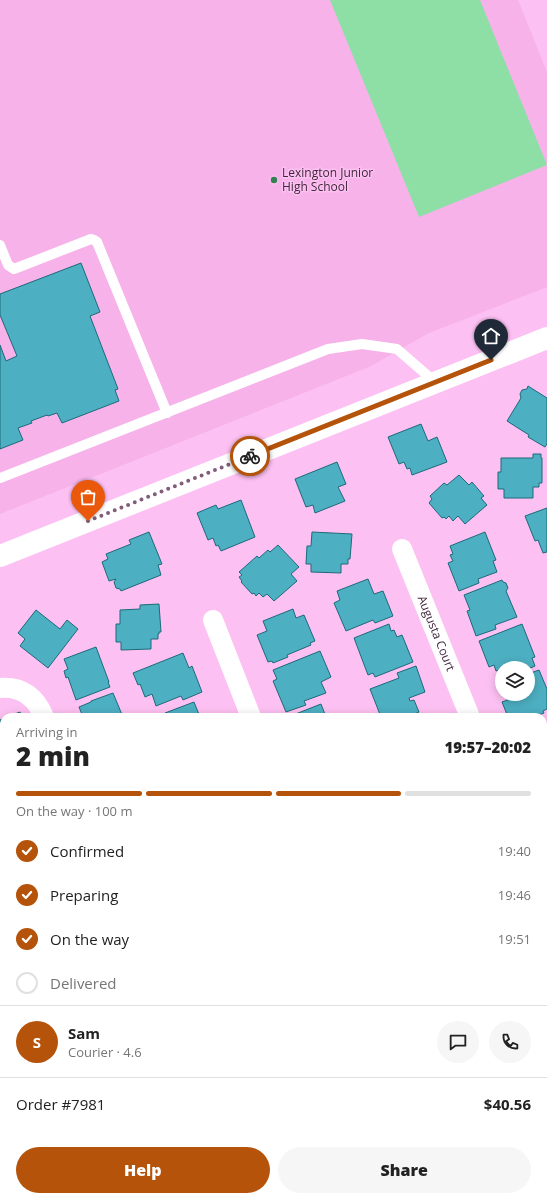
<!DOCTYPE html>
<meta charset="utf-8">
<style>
:root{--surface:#fff;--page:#f6f6f6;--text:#222;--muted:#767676;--line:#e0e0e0;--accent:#b45309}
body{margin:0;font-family:"Open Sans",sans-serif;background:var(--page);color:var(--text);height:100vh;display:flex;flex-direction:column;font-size:15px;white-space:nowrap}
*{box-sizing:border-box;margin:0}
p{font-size:13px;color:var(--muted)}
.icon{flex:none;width:22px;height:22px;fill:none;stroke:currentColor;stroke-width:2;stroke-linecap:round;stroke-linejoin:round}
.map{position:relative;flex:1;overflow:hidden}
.side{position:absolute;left:0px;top:713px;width:547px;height:488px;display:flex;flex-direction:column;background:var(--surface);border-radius:12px 12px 0 0;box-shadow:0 2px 10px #0003}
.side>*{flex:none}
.controls{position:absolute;left:495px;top:661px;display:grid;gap:8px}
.controls a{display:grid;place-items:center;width:40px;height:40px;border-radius:50%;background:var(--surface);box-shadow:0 2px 10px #0003;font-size:20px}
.pin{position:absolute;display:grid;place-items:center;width:34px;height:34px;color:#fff;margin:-41px -17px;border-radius:50% 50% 50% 0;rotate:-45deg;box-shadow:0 0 4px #0007}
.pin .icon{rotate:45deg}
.courier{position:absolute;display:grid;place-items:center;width:40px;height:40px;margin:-20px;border:3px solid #b45309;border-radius:50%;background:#fff;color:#222;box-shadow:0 1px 5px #0007}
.summary em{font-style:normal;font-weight:800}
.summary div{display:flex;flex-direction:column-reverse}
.summary{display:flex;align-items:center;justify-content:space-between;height:68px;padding:0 16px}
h1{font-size:26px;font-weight:800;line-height:30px}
.bar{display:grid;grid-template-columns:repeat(4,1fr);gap:6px 4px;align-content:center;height:48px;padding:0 16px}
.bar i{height:5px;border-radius:3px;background:var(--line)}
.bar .current{background:var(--accent)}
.bar p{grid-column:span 4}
.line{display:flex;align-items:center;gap:10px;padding:0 16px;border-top:1px solid var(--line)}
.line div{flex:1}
.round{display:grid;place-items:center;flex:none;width:42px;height:42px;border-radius:21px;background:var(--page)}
ol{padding:0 16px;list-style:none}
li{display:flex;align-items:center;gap:12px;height:44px}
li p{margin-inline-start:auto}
li .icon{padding:4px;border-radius:50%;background:var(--accent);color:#fff;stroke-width:4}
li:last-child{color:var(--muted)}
li i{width:22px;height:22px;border:2px solid var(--line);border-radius:50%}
.button{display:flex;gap:8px;margin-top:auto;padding:8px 16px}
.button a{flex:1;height:46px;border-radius:24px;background:var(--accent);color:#fff;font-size:16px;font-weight:800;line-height:46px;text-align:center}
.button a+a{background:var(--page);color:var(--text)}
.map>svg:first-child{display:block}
</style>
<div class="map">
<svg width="547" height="1201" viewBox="0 0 547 1201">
<rect width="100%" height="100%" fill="#fdc0f2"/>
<g fill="#f6b2e9">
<path d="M0 0H518L547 72V287L429 333 369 367 0 514Z"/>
<path d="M547 1016V1201H333L332 1197H543V1018Z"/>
</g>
<path fill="#8ddfa6" d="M330 0H480L547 165 419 217Z"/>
<g fill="#4dafc2" stroke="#1c6a79">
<path d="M81 263 100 312 90 316 118 389 115 390 119 401 62 423 57 413 48 416 47 415 31 421 32 423 18 428 23 440 0 449V345L6 361 17 356 0 315V294Z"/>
<path d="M528 386 547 398V444L545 447 528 437 529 435 507 421 521 398 520 394 522 390 527 389Z"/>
<path d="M421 424 428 441 437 437 447 462 412 475 410 468 407 469 404 462 399 464 388 437Z"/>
<path d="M533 454H541V458H542V483H539V487H533V498H504V489H498V472H501V458H533Z"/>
<path d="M337 462 346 484 338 487 345 501 315 513 313 505 306 507 295 479Z"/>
<path d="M459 475 469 485 472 482 484 496 481 498 487 505 465 524 458 516 453 521 449 516 446 519 444 517 442 518 429 503 432 499 430 496 444 483 447 485Z"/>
<path d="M241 500 255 537 221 551 218 545 216 546 213 538 208 540 197 513 216 505 218 509Z"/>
<path d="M547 508V552L543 553 538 540 535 541 525 516Z"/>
<path d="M149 532 162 564 158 565 161 575 121 591 120 589 116 588 114 582 116 579 109 581 102 562 108 559 106 554 131 544 129 540Z"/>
<path d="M312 532 352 534 350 559H348V564H341V573L311 572V564H306L307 546H311Z"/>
<path d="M485 532 496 560 493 561 497 572 478 579 479 583 459 591 448 563 453 561 450 555 453 554 450 546Z"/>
<path d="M278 545 299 567 291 574 297 581 274 601 267 594 263 597 259 593 256 596 254 593 252 594 241 582 242 581 239 577 242 575 239 572 257 556 259 558 268 550 270 552Z"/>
<path d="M368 579 374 594 383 591 393 616 375 623 373 620 346 631 334 603 340 600 337 591Z"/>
<path d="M502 580 503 582 506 583 508 588 506 591 517 617 495 625 496 629 476 636 467 611 470 610 464 595Z"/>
<path d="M159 604 161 632H159V634H158V639H151V649L121 650V642H116V624H120V610L140 609V605Z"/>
<path d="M293 609 296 618 304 615 315 641 310 643 311 645 287 655 288 657 273 663 272 661 268 662 257 635 267 631 263 621Z"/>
<path d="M36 610 60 629 67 620 78 629 48 668 20 646 25 639 18 633Z"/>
<path d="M389 624 391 631 394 630 397 637 402 635 413 662 375 677 373 673 368 675 354 638Z"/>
<path d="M522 624 535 657 532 658 535 666 528 669V668H502V669L496 671 494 665 489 667 479 641Z"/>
<path d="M96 647 109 682H108L110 687 76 700 68 677 66 678 64 671 68 669 64 659Z"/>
<path d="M320 651 331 677 321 682 326 693 304 701 306 705 286 712 273 681 277 679 273 670Z"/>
<path d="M183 653 189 668 192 666 202 692 183 700 181 696 156 706 152 694 145 697 140 684 138 685 133 673Z"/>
<path d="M416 666 425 692 409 698 410 701 414 700 419 712 408 717H388V716L381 717 370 689 399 678 397 673Z"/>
<path d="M539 670 547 689V709L543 711 544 713 533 717H508L502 702 510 699 508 694H528V674Z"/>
<path d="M113 693 123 717H83L79 707 91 702V701Z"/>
<path d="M194 702 200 717 207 714 208 717H166L165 713Z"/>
<path d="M321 704 326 717H288Z"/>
<path d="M20 712 22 717H7Z"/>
<path d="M4 718V767L0 768V720Z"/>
<path d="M547 725V768L543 769V727Z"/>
<path d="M547 773V814L543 804V774Z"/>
<path d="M0 801 4 810V848L0 850Z"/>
<path d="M0 941 4 952V962L0 964Z"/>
<path d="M547 941V991L543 993V943Z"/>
<path d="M4 995V1037L0 1039V997Z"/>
<path d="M4 1182V1197H18L20 1201H0V1183Z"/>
<path d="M90 1197H113L115 1201H92Z"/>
<path d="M170 1197H197L199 1201H159Z"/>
<path d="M274 1197H309L311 1201H276Z"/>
</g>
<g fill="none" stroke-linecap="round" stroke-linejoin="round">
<g stroke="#fff" stroke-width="10">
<path d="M0 245 8 265 14 269 91 239 94 240 97 242 167 413"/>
<path d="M0 478 328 349 362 344 397 349 435 382"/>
<path d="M543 1026 547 1024"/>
<path d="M543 1066 547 1064"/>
</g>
<g stroke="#fff" stroke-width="20">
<path id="s1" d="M402 549 470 717"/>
<path d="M213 620 251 717"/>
<path d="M0 688C22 686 36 697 44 717"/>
<path d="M0 886 4 884"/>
<path d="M543 896 546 904"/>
<path d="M0 1078 4 1076"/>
<path d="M0 1096 4 1106"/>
<path d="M41 1197 42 1201"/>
<path d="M234 1197 236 1201"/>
</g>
<path stroke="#fff" stroke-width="22" d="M0 556 547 338"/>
</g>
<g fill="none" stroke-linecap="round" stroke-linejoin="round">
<path stroke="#825d7b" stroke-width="4" stroke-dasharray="0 7.2" d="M88 521 250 456"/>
<path stroke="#b45309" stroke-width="5" d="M250 456 491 360"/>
</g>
<circle fill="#338150" stroke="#fdc0f2" stroke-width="1.5" cx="274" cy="180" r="4"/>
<g text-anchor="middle" stroke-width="3" stroke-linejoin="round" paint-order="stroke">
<g font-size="12" fill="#40283b" stroke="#fdc0f2" text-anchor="start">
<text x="282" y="177">Lexington Junior<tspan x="282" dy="14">High School</tspan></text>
</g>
<g font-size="12" fill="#40283b" stroke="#fdc0f2">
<text dy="4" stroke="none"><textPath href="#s1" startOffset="91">Augusta Court</textPath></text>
</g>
</g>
</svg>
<div class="controls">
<a><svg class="icon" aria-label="layers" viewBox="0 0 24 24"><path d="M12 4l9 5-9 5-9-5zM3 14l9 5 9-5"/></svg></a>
</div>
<div class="pin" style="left:88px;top:521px;background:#ea580c"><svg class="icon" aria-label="bag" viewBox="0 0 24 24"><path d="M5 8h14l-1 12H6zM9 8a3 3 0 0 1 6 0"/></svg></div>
<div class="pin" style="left:491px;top:360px;background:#1f2937"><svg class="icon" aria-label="home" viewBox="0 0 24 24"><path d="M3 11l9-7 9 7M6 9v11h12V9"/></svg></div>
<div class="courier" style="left:250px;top:456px"><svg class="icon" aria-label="bike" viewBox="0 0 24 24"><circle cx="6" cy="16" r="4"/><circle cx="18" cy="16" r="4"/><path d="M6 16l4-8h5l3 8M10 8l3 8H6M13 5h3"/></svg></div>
<section class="side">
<div class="summary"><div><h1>2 min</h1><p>Arriving in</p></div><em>19:57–20:02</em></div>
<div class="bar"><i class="current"></i><i class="current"></i><i class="current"></i><i></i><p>On the way · 100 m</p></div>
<ol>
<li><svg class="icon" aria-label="check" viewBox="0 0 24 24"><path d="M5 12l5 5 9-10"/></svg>Confirmed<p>19:40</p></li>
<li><svg class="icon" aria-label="check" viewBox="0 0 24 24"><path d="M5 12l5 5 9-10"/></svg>Preparing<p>19:46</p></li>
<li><svg class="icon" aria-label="check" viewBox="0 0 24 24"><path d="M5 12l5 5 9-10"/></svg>On the way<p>19:51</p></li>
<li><i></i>Delivered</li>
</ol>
<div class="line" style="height:72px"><b class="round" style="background:var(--accent);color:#fff">S</b><div><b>Sam</b><p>Courier · 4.6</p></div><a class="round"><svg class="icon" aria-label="chat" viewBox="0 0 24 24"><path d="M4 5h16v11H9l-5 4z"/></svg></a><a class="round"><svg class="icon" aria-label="phone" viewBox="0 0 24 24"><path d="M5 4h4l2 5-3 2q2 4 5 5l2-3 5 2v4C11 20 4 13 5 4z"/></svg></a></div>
<div class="line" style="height:52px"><div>Order #7981</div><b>$40.56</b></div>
<div class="button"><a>Help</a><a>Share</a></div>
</section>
</div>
